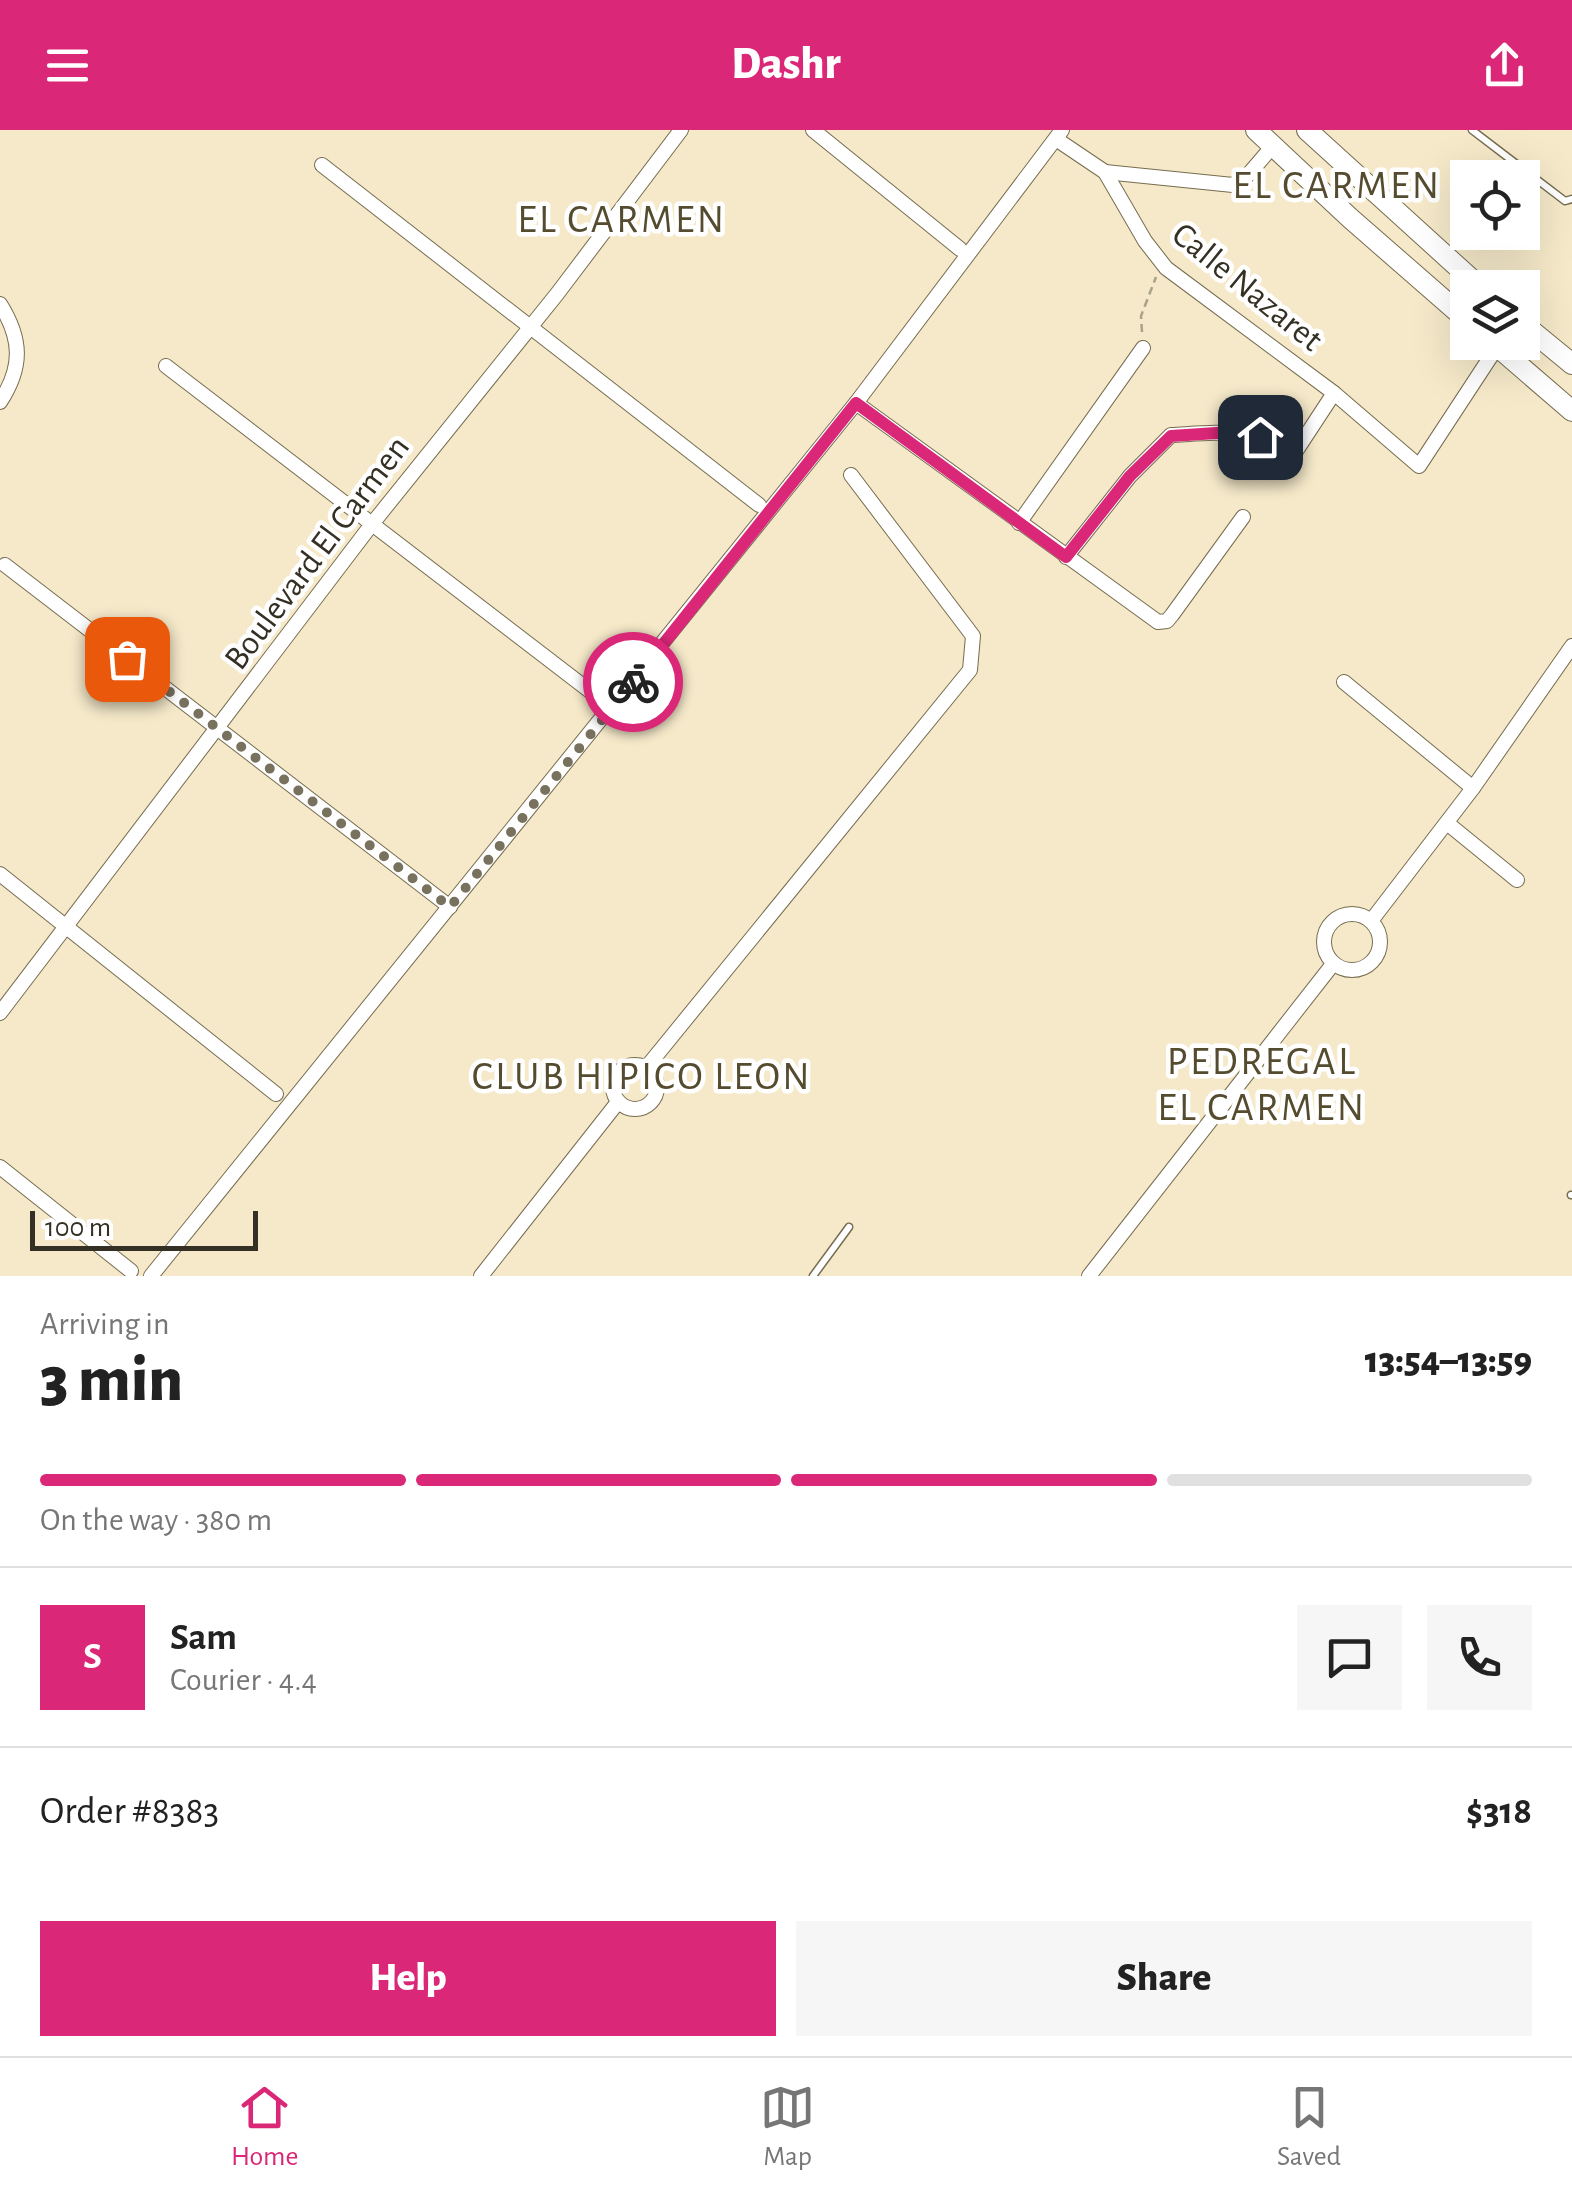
<!DOCTYPE html>
<meta charset="utf-8">
<style>
:root{--surface:#fff;--page:#f6f6f6;--text:#222;--muted:#767676;--line:#e0e0e0;--accent:#db2777}
body{margin:0;font-family:"Alegreya Sans",sans-serif;background:var(--page);color:var(--text);height:100vh;display:flex;flex-direction:column;font-size:38px;white-space:nowrap}
*{box-sizing:border-box;margin:0}
p{font-size:32px;color:var(--muted)}
.icon{flex:none;width:55px;height:55px;fill:none;stroke:currentColor;stroke-width:2;stroke-linecap:round;stroke-linejoin:round}
.map{position:relative;height:1146px;overflow:hidden}
.side{display:flex;flex-direction:column;background:var(--surface);flex:1}
.side>*{flex:none}
.controls{position:absolute;left:1450px;top:30px;display:grid;gap:20px}
.controls a{display:grid;place-items:center;width:90px;height:90px;border-radius:0px;background:var(--surface);box-shadow:0 10px 40px #0002;font-size:50px}
.scale{position:absolute;left:30px;bottom:25px;width:228px;box-sizing:border-box;padding-left:10px;border:5px solid #353024;border-top:0;font-size:28px;line-height:35px;white-space:nowrap;color:#353024;-webkit-text-stroke:8px #fff;paint-order:stroke}
.pin{position:absolute;display:grid;place-items:center;width:85px;height:85px;color:#fff;margin:-42px;border-radius:20px;box-shadow:0 5px 15px #0006}
.courier{position:absolute;display:grid;place-items:center;width:100px;height:100px;margin:-50px;border:8px solid #db2777;border-radius:50%;background:#fff;color:#222;box-shadow:0 2px 12px #0007}
.summary em{font-style:normal;font-weight:800}
.summary div{display:flex;flex-direction:column-reverse}
.summary{display:flex;align-items:center;justify-content:space-between;height:170px;padding:0 40px}
h1{font-size:65px;font-weight:800;line-height:75px}
.bar{display:grid;grid-template-columns:repeat(4,1fr);gap:15px 10px;align-content:center;height:120px;padding:0 40px}
.bar i{height:12px;border-radius:8px;background:var(--line)}
.bar .current{background:var(--accent)}
.bar p{grid-column:span 4}
.line{display:flex;align-items:center;gap:25px;padding:0 40px;border-top:2px solid var(--line)}
.line div{flex:1}
.round{display:grid;place-items:center;flex:none;width:105px;height:105px;border-radius:0px;background:var(--page)}
.cta{display:flex;gap:20px;margin-top:auto;padding:20px 40px}
.cta a{flex:1;height:115px;border-radius:0px;background:var(--accent);color:#fff;font-size:40px;font-weight:800;line-height:115px;text-align:center}
.cta a+a{background:var(--page);color:var(--text)}
header{display:flex;justify-content:space-between;align-items:center;height:130px;padding:0 40px;background:var(--accent);color:#fff;font-size:45px;font-weight:800}
.tab-bar{display:flex;justify-content:space-around;align-items:center;height:140px;border-top:2px solid var(--line);background:var(--surface);font-size:28px;color:var(--muted)}
.tab-bar a{display:grid;justify-items:center;gap:5px}
.tab-bar .current{color:var(--accent)}
.map>svg:first-child{display:block}
</style>
<header><svg class="icon" aria-label="menu" viewBox="0 0 24 24"><path d="M4 6h16M4 12h16M4 18h16"/></svg>Dashr<svg class="icon" aria-label="share" viewBox="0 0 24 24"><path d="M12 15V3M7 8l5-5 5 5M5 13v7h14v-7"/></svg></header>
<div class="map">
<svg width="1572" height="1146" viewBox="0 0 1572 1146">
<rect width="100%" height="100%" fill="#f5e9c9"/>
<g fill="none" stroke-linecap="round" stroke-linejoin="round">
<g stroke="#766c4f" stroke-width="9">
<g id="service">
<path d="M1472 0 1565 71 1572 69"/>
<path d="M1571 1065H1572"/>
<path d="M813 1146 849 1097"/>
</g>
</g>
<g stroke="#766c4f" stroke-width="16">
<g id="minor">
<path d="M813 0 960 119"/>
<path d="M1056 9 1105 42 1145 111 1166 138 1334 263 1419 336 1497 217"/>
<path d="M322 35 759 375"/>
<path d="M1105 42 1233 55 1248 45 1272 17"/>
<path d="M0 174C22 209 23 237 0 272"/>
<path d="M166 236 612 578"/>
<path d="M856 273 1158 492 1167 491 1172 485 1243 387"/>
<path d="M1019 393 1143 218"/>
<path d="M1066 427 1130 346 1171 305C1226 302 1243 298 1294 324L1334 263"/>
<path d="M5 435 450 777"/>
<path d="M1344 552 1473 658"/>
<path d="M1447 693 1517 750"/>
<path d="M0 744 276 964"/>
<circle cx="1352" cy="812" r="28"/>
<path d="M1371 791 1473 658 1572 516"/>
<path d="M0 883 372 394 557 164 681 0"/>
<circle cx="635" cy="957" r="22"/>
<path d="M646 938 970 540 973 506 851 345"/>
<path d="M0 1037 131 1141"/>
<path d="M151 1146 856 273 1062 0"/>
<path d="M481 1146 618 972"/>
<path d="M1089 1146 1333 834"/>
</g>
</g>
<g stroke="#766c4f" stroke-width="22">
<g id="secondary">
<path d="M1256 0 1350 88 1468 191"/>
<path d="M1307 0 1481 158"/>
<path d="M1522 193 1572 234"/>
<path d="M1492 212 1572 281"/>
</g>
</g>
<path stroke="#aaa189" stroke-width="2.5" stroke-dasharray="8 5" stroke-linecap="butt" d="M1142 202 1141 186 1156 147"/>
<use href="#service" stroke="#fff" stroke-width="6"/>
<use href="#minor" stroke="#fff" stroke-width="14"/>
<use href="#secondary" stroke="#fff" stroke-width="20"/>
</g>
<g fill="none" stroke-linecap="round" stroke-linejoin="round">
<path stroke="#78715e" stroke-width="10" stroke-dasharray="0 18" d="M127 529 450 777 633 552"/>
<path stroke="#db2777" stroke-width="12" d="M633 552 856 273 1066 427 1130 346 1171 306 1232 302 1260 307"/>
</g>
<g text-anchor="middle" stroke-width="9" stroke-linejoin="round" paint-order="stroke">
<g font-size="35" fill="#353024" stroke="#fff">
<text transform="translate(1248 156) rotate(39)" y="12">Calle Nazaret</text>
<text transform="translate(316 422) rotate(-53)" y="12">Boulevard El Carmen</text>
</g>
<g font-size="40" letter-spacing="2.5" fill="#554b2f" stroke="#fff">
<text x="1337" y="68">EL CARMEN</text>
<text x="622" y="102">EL CARMEN</text>
<text x="1262" y="944">PEDREGAL<tspan x="1262" dy="46">EL CARMEN</tspan></text>
<text x="642" y="959">CLUB HIPICO LEON</text>
</g>
</g>
</svg>
<div class="controls">
<a><svg class="icon" aria-label="locate" viewBox="0 0 24 24"><circle cx="12" cy="12" r="6"/><path d="M12 2v4M12 18v4M2 12h4M18 12h4"/></svg></a>
<a><svg class="icon" aria-label="layers" viewBox="0 0 24 24"><path d="M12 4l9 5-9 5-9-5zM3 14l9 5 9-5"/></svg></a>
</div>
<div class="scale">100 m</div>
<div class="pin" style="left:127px;top:529px;background:#ea580c"><svg class="icon" aria-label="bag" viewBox="0 0 24 24"><path d="M5 8h14l-1 12H6zM9 8a3 3 0 0 1 6 0"/></svg></div>
<div class="pin" style="left:1260px;top:307px;background:#1f2937"><svg class="icon" aria-label="home" viewBox="0 0 24 24"><path d="M3 11l9-7 9 7M6 9v11h12V9"/></svg></div>
<div class="courier" style="left:633px;top:552px"><svg class="icon" aria-label="bike" viewBox="0 0 24 24"><circle cx="6" cy="16" r="4"/><circle cx="18" cy="16" r="4"/><path d="M6 16l4-8h5l3 8M10 8l3 8H6M13 5h3"/></svg></div>
</div>
<section class="side">
<div class="summary"><div><h1>3 min</h1><p>Arriving in</p></div><em>13:54–13:59</em></div>
<div class="bar"><i class="current"></i><i class="current"></i><i class="current"></i><i></i><p>On the way · 380 m</p></div>
<div class="line" style="height:180px"><b class="round" style="background:var(--accent);color:#fff">S</b><div><b>Sam</b><p>Courier · 4.4</p></div><a class="round"><svg class="icon" aria-label="chat" viewBox="0 0 24 24"><path d="M4 5h16v11H9l-5 4z"/></svg></a><a class="round"><svg class="icon" aria-label="phone" viewBox="0 0 24 24"><path d="M5 4h4l2 5-3 2q2 4 5 5l2-3 5 2v4C11 20 4 13 5 4z"/></svg></a></div>
<div class="line" style="height:130px"><div>Order #8383</div><b>$318</b></div>
<div class="cta"><a>Help</a><a>Share</a></div>
</section>
<nav class="tab-bar">
<a class="current"><svg class="icon" aria-label="home" viewBox="0 0 24 24"><path d="M3 11l9-7 9 7M6 9v11h12V9"/></svg>Home</a>
<a><svg class="icon" aria-label="map" viewBox="0 0 24 24"><path d="M3 6l6-2 6 2 6-2v14l-6 2-6-2-6 2zM9 4v14M15 6v14"/></svg>Map</a>
<a><svg class="icon" aria-label="saved" viewBox="0 0 24 24"><path d="M7 4h10v16l-5-4-5 4z"/></svg>Saved</a>
</nav>
